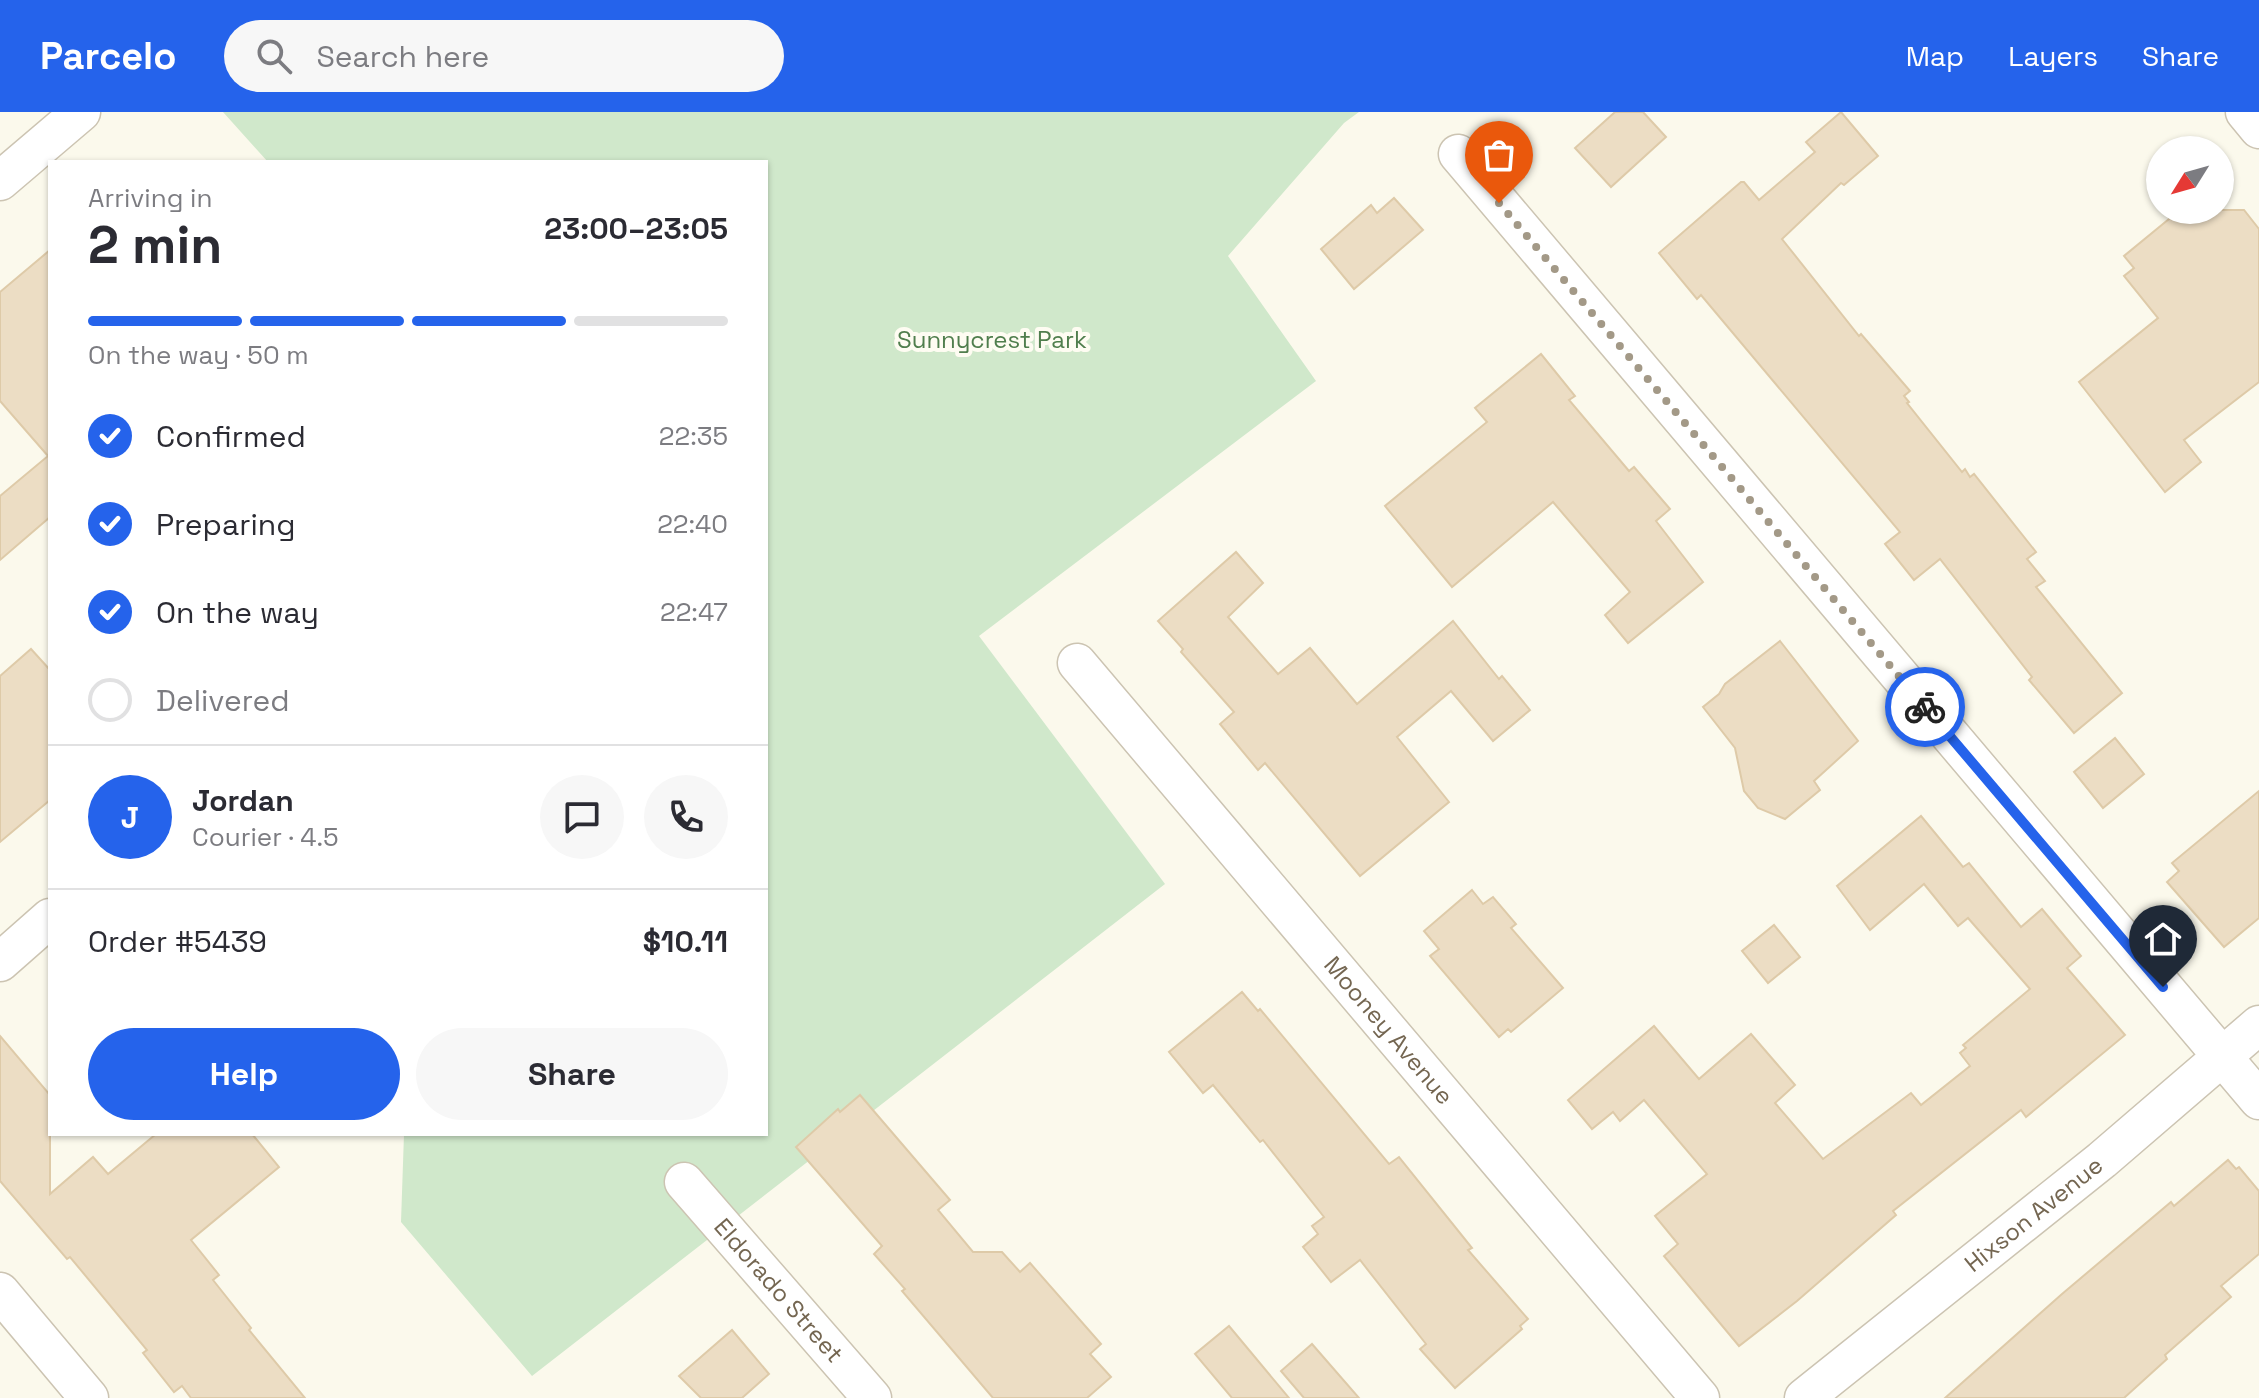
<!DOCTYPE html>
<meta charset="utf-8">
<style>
:root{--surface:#fff;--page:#f7f7f7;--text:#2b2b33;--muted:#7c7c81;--line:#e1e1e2;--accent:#2563eb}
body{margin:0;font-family:"Space Grotesk",sans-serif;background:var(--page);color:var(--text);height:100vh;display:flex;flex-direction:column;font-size:30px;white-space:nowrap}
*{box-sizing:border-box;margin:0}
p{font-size:26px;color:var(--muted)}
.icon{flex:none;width:44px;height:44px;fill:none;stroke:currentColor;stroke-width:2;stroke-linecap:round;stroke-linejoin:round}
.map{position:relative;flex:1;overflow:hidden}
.drawer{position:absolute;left:48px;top:48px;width:720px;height:976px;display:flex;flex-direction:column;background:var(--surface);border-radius:0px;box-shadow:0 2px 6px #0004}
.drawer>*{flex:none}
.needle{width:52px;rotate:233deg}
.buttons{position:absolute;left:2146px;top:24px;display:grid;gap:16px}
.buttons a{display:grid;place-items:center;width:88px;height:88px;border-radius:50%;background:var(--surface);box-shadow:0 2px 6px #0004;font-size:40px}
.pin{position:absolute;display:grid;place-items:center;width:68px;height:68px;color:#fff;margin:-82px -34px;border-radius:50% 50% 50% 0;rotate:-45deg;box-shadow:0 0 8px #0007}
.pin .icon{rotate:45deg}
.courier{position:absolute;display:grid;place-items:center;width:80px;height:80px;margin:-40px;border:6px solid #2563eb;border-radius:50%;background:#fff;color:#222;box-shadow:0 2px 10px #0007}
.summary em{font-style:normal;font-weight:800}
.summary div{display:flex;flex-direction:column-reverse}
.summary{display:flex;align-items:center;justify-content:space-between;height:136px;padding:0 40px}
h1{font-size:52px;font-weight:800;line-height:60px}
.bar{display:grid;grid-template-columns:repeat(4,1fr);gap:12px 8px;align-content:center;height:96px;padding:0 40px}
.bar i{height:10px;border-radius:6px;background:var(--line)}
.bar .current{background:var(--accent)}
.bar p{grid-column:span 4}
.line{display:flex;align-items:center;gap:20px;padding:0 40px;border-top:2px solid var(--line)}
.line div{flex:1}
.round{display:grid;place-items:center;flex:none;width:84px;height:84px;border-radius:42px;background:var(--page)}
ol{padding:0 40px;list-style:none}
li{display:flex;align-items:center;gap:24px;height:88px}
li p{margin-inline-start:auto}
li .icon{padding:8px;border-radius:50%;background:var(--accent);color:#fff;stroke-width:4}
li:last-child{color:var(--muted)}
li i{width:44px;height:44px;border:4px solid var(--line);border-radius:50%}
.button{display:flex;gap:16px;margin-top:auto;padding:16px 40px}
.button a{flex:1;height:92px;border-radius:48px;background:var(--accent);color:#fff;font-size:32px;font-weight:800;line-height:92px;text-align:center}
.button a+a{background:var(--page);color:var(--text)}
header{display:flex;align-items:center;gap:48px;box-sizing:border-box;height:112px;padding:0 40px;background:var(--accent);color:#fff}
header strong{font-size:38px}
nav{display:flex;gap:44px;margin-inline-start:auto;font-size:28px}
.search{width:560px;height:72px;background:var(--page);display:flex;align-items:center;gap:20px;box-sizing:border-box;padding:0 28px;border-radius:44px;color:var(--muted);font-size:30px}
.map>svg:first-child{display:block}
</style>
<header>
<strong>Parcelo</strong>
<div class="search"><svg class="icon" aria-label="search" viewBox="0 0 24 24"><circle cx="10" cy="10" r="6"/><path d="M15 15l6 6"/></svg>Search here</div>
<nav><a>Map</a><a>Layers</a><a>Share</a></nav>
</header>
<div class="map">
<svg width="2259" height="1286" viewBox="0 0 2259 1286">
<rect width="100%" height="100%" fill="#fbf9ec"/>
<path fill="#d0e8cb" d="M223 0H1359L1344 11 1228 144 1316 269 979 524 1165 772 532 1264 401 1110 404 1022H766V50H268Z"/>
<g fill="#ecddc4" stroke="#decaa8" stroke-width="2">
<path d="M1615 0H1643L1666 25 1611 75 1575 36Z"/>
<path d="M1841 0 1878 44 1844 73 1841 71 1782 127 1859 224 1861 222 1910 279 1904 284 1909 290 1907 291 1962 360 1965 357 1970 365 1974 362 2036 440 2027 447 2045 469 2036 475 2122 581 2074 621 2029 568 2032 565 1940 447 1914 468 1885 432 1900 420 1701 183 1697 187 1659 141 1741 70H1744L1759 88 1815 40 1806 30Z"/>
<path d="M1394 86 1423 118 1354 177 1321 137 1371 93 1377 101Z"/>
<path d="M2180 98H2244L2259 117V270L2184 328 2201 350 2165 380 2079 270 2158 206 2124 164 2134 156 2124 144Z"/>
<path d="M50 138V405L0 448V384L48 344 0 289V180Z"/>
<path d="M1541 242 1575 284 1569 288 1629 359 1634 355 1670 397 1656 409 1703 470 1628 531 1605 503 1630 480 1553 390 1452 475 1385 394 1487 310 1475 296Z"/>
<path d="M1236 440 1263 471 1228 505 1278 562 1310 536 1357 592 1453 509 1499 567 1502 564 1530 598 1493 629 1451 579 1397 625 1449 690 1360 764 1265 651 1258 658 1220 612 1234 600 1181 540 1183 537 1158 509Z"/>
<path d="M1780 529 1858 629 1814 669 1820 678 1785 707 1758 696 1744 679 1735 636 1703 595 1719 582 1725 572Z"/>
<path d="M31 537 50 558V688L0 730V564Z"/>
<path d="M2115 626 2144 662 2103 696 2074 660Z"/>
<path d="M2259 679V806L2224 835 2167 770 2179 759 2172 751Z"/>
<path d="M1921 704 1963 755 1969 751 2021 815 2042 797 2081 844 2067 856 2125 923 2026 1005 2021 998 1893 1099 1896 1103 1797 1189 1739 1234 1664 1144 1678 1132 1655 1104 1707 1062 1644 988 1620 1009 1613 1000 1592 1017 1568 988 1654 914 1699 967 1751 922 1795 973 1775 991 1823 1047 1911 981 1921 993 1970 954 1960 941 1966 936 1963 933 2030 877 1968 806 1958 814 1924 772 1870 818 1837 774Z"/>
<path d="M1472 778 1483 792 1493 785 1516 812 1511 816 1563 876 1511 920 1508 917 1499 925 1430 844 1439 837 1424 819Z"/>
<path d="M1774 813 1800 845 1768 871 1742 839Z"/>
<path d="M1242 880 1258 899 1260 897 1389 1052 1399 1045 1472 1136 1468 1138 1528 1207 1520 1214 1522 1217 1455 1276 1420 1237 1426 1232 1360 1148 1331 1170 1303 1135 1318 1122 1312 1114 1324 1105 1263 1028 1260 1030 1213 973 1203 981 1169 940Z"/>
<path d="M0 924 50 983V1082L93 1045 108 1062 156 1022H252L279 1055 191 1128 219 1163 213 1168 251 1216 249 1218 305 1286H191L182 1274 174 1280 143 1241 147 1238 70 1145 67 1147 0 1069Z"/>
<path d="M860 983 950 1088 938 1098 973 1140H1002L1020 1160 1030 1151 1101 1232 1090 1242 1111 1265 1087 1286H993L902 1179 905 1177 874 1142 882 1134 796 1035 838 997 840 1000Z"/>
<path d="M2228 1048 2236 1057 2239 1055 2259 1079V1142L2221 1174 2231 1185 2165 1243 2167 1247 2124 1286H1945L2062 1182 2171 1090 2174 1094Z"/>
<path d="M1229 1214 1289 1286H1232L1195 1242Z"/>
<path d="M732 1218 769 1262 742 1286H701L679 1264Z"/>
<path d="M1312 1232 1359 1286H1304L1281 1259Z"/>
</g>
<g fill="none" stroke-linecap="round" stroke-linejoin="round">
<g stroke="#ccc4b2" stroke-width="41">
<g id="street">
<path d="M2245 0 2259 17"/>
<path d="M1458 42 2259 988"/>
<path d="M0 69 81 0"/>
<path id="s1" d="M1077 551 1700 1286"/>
<path d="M0 850 50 806"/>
<path id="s2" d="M684 1070 872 1286"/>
<path d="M0 1180 89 1286"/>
<path id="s3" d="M1804 1286 2102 1048 2259 913"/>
</g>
</g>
<use href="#street" stroke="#fff" stroke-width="38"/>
</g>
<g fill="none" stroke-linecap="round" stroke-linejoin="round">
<path stroke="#a39987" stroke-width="8" stroke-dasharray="0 14.4" d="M1499 91 1925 595"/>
<path stroke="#2563eb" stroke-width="10" d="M1925 595 2163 875"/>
</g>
<g text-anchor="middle" stroke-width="8" stroke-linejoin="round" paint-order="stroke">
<g font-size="24" fill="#507e4d" stroke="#fefcf2">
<text x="992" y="236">Sunnycrest Park</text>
</g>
<g font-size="24" fill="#746651" stroke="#fefcf2">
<text dy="8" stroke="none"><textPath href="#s1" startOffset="482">Mooney Avenue</textPath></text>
<text dy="8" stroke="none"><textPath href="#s3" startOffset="294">Hixson Avenue</textPath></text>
<text dy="8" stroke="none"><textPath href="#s2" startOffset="144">Eldorado Street</textPath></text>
</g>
</g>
</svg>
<div class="buttons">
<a><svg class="needle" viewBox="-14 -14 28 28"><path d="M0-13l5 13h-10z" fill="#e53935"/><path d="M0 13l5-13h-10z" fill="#7c7c81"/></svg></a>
</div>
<div class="pin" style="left:1499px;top:91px;background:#ea580c"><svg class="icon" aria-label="bag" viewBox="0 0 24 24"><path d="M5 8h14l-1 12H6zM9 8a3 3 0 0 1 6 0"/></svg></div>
<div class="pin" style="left:2163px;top:875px;background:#1f2937"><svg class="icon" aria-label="home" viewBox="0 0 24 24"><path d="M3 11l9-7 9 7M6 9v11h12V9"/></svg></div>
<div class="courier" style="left:1925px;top:595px"><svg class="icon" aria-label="bike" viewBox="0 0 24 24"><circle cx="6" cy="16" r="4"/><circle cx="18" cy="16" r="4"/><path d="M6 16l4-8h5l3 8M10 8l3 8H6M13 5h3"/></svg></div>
<section class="drawer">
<div class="summary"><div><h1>2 min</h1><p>Arriving in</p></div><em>23:00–23:05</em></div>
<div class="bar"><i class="current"></i><i class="current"></i><i class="current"></i><i></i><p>On the way · 50 m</p></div>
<ol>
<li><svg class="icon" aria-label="check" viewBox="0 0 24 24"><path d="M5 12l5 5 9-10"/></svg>Confirmed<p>22:35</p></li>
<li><svg class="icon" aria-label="check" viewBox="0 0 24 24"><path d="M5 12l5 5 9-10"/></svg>Preparing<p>22:40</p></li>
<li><svg class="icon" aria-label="check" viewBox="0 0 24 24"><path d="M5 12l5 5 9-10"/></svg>On the way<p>22:47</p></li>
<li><i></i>Delivered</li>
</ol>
<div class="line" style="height:144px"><b class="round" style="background:var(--accent);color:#fff">J</b><div><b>Jordan</b><p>Courier · 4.5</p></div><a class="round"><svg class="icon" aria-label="chat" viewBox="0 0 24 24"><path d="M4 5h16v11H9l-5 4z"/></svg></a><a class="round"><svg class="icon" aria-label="phone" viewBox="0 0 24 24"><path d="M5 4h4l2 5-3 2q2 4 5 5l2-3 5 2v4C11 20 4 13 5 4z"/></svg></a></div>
<div class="line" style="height:104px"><div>Order #5439</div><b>$10.11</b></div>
<div class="button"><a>Help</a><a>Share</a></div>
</section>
</div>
